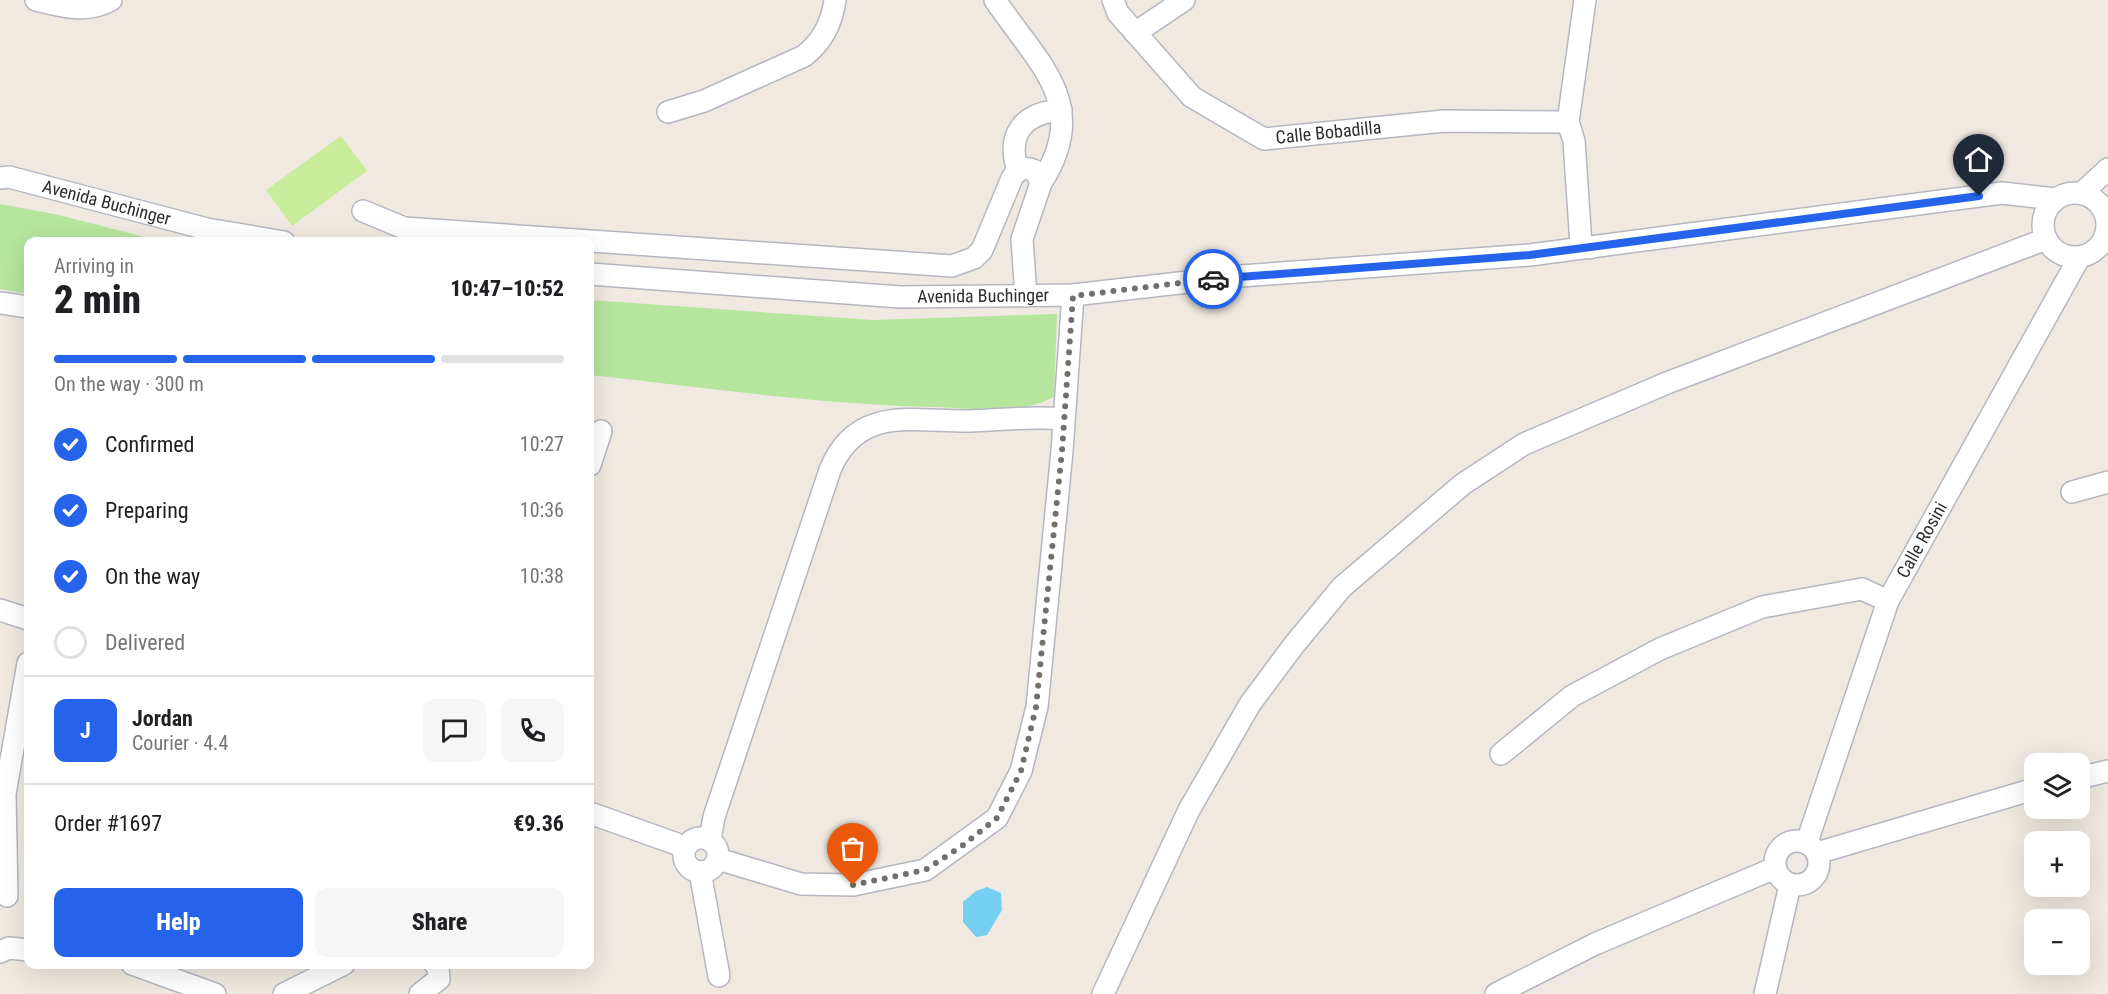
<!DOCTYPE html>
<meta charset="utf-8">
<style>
:root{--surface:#fff;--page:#f6f6f6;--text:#202124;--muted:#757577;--line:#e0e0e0;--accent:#2563eb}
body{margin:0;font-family:"Roboto Condensed",sans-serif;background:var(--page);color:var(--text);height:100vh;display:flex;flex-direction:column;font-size:22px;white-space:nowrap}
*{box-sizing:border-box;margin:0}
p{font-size:20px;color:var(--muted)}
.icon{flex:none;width:33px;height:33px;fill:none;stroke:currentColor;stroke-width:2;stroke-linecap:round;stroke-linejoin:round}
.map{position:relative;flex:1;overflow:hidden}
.panel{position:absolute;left:24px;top:237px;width:570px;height:732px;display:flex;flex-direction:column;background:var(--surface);border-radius:12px;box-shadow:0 6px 24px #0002}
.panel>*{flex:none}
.fabs{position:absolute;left:2024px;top:753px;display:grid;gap:12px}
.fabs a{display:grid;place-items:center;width:66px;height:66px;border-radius:12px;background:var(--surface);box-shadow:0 6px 24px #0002;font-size:30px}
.pin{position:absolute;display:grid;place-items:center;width:51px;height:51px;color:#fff;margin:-62px -26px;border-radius:50% 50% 50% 0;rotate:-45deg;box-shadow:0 0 6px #0007}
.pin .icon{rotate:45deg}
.courier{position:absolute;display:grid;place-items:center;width:60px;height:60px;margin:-30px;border:4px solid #2563eb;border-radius:50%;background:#fff;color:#222;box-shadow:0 2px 8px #0007}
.head em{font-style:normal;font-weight:800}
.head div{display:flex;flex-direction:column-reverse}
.head{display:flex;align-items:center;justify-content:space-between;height:102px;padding:0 30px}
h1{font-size:39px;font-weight:800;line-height:45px}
.bar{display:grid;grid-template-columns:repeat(4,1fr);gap:9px 6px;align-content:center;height:72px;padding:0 30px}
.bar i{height:8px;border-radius:4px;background:var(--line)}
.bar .active{background:var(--accent)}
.bar p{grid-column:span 4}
.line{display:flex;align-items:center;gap:15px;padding:0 30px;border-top:2px solid var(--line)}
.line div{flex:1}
.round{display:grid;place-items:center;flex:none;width:63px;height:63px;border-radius:12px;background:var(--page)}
ol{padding:0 30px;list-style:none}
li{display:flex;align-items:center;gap:18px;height:66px}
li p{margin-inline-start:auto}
li .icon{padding:6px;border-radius:50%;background:var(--accent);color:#fff;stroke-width:4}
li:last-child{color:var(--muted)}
li i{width:33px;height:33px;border:3px solid var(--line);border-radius:50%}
.button{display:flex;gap:12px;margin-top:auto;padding:12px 30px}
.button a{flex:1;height:69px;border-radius:12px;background:var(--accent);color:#fff;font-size:24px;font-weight:800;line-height:69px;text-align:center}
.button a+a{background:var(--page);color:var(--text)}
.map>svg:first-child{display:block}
</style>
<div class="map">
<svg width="2108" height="994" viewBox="0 0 2108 994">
<rect width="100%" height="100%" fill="#efe9e1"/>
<g fill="#b6e59e">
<path d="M0 204 54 214 161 241 28 242V294L0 289Z"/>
<path d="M590 300 873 320 1057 314 1054 397C1010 418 974 407 929 407 816 404 702 387 590 375Z"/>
</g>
<path fill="#c9ec9a" d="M341 136 367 171 292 226 266 190Z"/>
<path fill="#75cff0" d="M987 887 1001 893 1002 910 987 935 976 937 963 922V902L976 891Z"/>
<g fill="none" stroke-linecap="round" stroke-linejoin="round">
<g stroke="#b4b7c1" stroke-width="24">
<g id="minor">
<path d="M36 0C62 6 87 14 111 0"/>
<path d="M995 0C1038 64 1092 104 1041 183"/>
<path id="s1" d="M1113 0 1118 13 1192 97 1264 139 1444 121 1568 122"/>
<path d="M1585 0 1568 122 1574 141 1581 245 1589 248"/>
<path d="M1135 33 1184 0"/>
<path d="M668 112 704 101 804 56C822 42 832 23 835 0"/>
<path d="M1018 171C1006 134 1023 113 1061 110"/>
<path id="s2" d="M0 178 9 177 207 229 284 242"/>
<path d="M2082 193 2108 169"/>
<circle cx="2075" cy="225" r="32"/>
<path d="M363 211 404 228 952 266 974 258 982 250 1012 178C1017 169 1025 166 1035 171L1041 183 1022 239 1026 296"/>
<path id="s3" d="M590 274 900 297 1073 295 1241 276 1530 255 2002 193 2055 199"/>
<path d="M0 303 28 307"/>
<path d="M590 465 601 431"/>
<path d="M2072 492 2108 482"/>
<path d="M0 610 28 619"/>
<path d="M1501 754 1572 696 1660 649 1762 607 1862 589 1888 601"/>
<path d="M2079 778 2108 771"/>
<path d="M590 813 685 847"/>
<circle cx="701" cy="855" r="17"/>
<path d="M710 839 714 817 830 470C857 404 914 422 970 421 1001 420 1031 416 1062 419"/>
<circle cx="1797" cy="863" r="22"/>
<path id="s4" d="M1807 842 1888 601 2079 258"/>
<path d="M1817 853 2034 789"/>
<path d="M718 859 801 884 853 885 925 870 997 818 1021 771 1037 707 1062 451 1073 295"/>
<path d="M700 872 719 976"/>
<path d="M7 896 5 794 28 663"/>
<path d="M0 952 9 948 28 950"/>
<path d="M132 964 215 994"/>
<path d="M284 994 344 964"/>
<path d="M420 994 439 979 438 966 435 964"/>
<path d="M1103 994 1189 810 1250 704 1294 645 1342 587 1463 484 1524 444 1667 383 2046 239"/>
<path d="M1496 994 1595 944 1775 868"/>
<path d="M1765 994 1790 885"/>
</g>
</g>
<use href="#minor" stroke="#fff" stroke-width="21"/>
</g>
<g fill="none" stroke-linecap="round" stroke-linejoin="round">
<path stroke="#726f6d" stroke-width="6" stroke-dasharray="0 10.8" d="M853 885 925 870 962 846 997 818 1021 771 1036 707 1062 451 1073 296 1213 279"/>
<path stroke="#2563eb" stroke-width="8" d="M1213 279 1530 255 1979 196"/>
</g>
<g text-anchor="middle" stroke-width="4.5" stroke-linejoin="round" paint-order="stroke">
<g font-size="18" fill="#2e2e2e" stroke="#fff">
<text dy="6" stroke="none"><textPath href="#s1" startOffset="274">Calle Bobadilla</textPath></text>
<text dy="6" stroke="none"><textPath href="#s2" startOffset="110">Avenida Buchinger</textPath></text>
<text dy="6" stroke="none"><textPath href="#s3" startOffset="394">Avenida Buchinger</textPath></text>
<text dy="6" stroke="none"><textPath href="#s4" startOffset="324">Calle Rosini</textPath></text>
</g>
</g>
</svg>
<div class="fabs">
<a><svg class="icon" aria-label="layers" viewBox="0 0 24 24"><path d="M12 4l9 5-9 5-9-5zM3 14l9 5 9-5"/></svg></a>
<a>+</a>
<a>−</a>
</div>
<div class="pin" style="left:853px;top:885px;background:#ea580c"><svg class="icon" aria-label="bag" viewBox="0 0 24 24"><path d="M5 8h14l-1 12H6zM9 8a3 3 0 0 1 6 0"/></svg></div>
<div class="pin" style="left:1979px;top:196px;background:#1f2937"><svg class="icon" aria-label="home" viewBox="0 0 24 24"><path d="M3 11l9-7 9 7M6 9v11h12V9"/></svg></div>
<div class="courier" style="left:1213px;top:279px"><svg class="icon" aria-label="car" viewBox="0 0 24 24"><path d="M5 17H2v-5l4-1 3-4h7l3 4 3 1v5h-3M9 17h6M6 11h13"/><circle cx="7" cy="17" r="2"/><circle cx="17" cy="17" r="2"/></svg></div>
<section class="panel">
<div class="head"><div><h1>2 min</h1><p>Arriving in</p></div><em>10:47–10:52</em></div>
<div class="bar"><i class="active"></i><i class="active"></i><i class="active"></i><i></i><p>On the way · 300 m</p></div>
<ol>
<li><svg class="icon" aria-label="check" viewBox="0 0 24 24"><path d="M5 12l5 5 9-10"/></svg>Confirmed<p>10:27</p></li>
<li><svg class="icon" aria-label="check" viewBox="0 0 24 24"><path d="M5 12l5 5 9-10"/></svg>Preparing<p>10:36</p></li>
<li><svg class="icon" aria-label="check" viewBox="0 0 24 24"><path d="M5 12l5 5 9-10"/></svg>On the way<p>10:38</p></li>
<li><i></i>Delivered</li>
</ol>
<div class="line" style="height:108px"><b class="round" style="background:var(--accent);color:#fff">J</b><div><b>Jordan</b><p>Courier · 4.4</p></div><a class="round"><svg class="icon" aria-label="chat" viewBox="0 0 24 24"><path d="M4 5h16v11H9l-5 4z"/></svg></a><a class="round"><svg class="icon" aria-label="phone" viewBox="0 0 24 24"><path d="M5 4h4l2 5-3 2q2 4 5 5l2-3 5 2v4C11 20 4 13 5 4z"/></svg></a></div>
<div class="line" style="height:78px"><div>Order #1697</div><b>€9.36</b></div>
<div class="button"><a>Help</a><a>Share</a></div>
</section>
</div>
